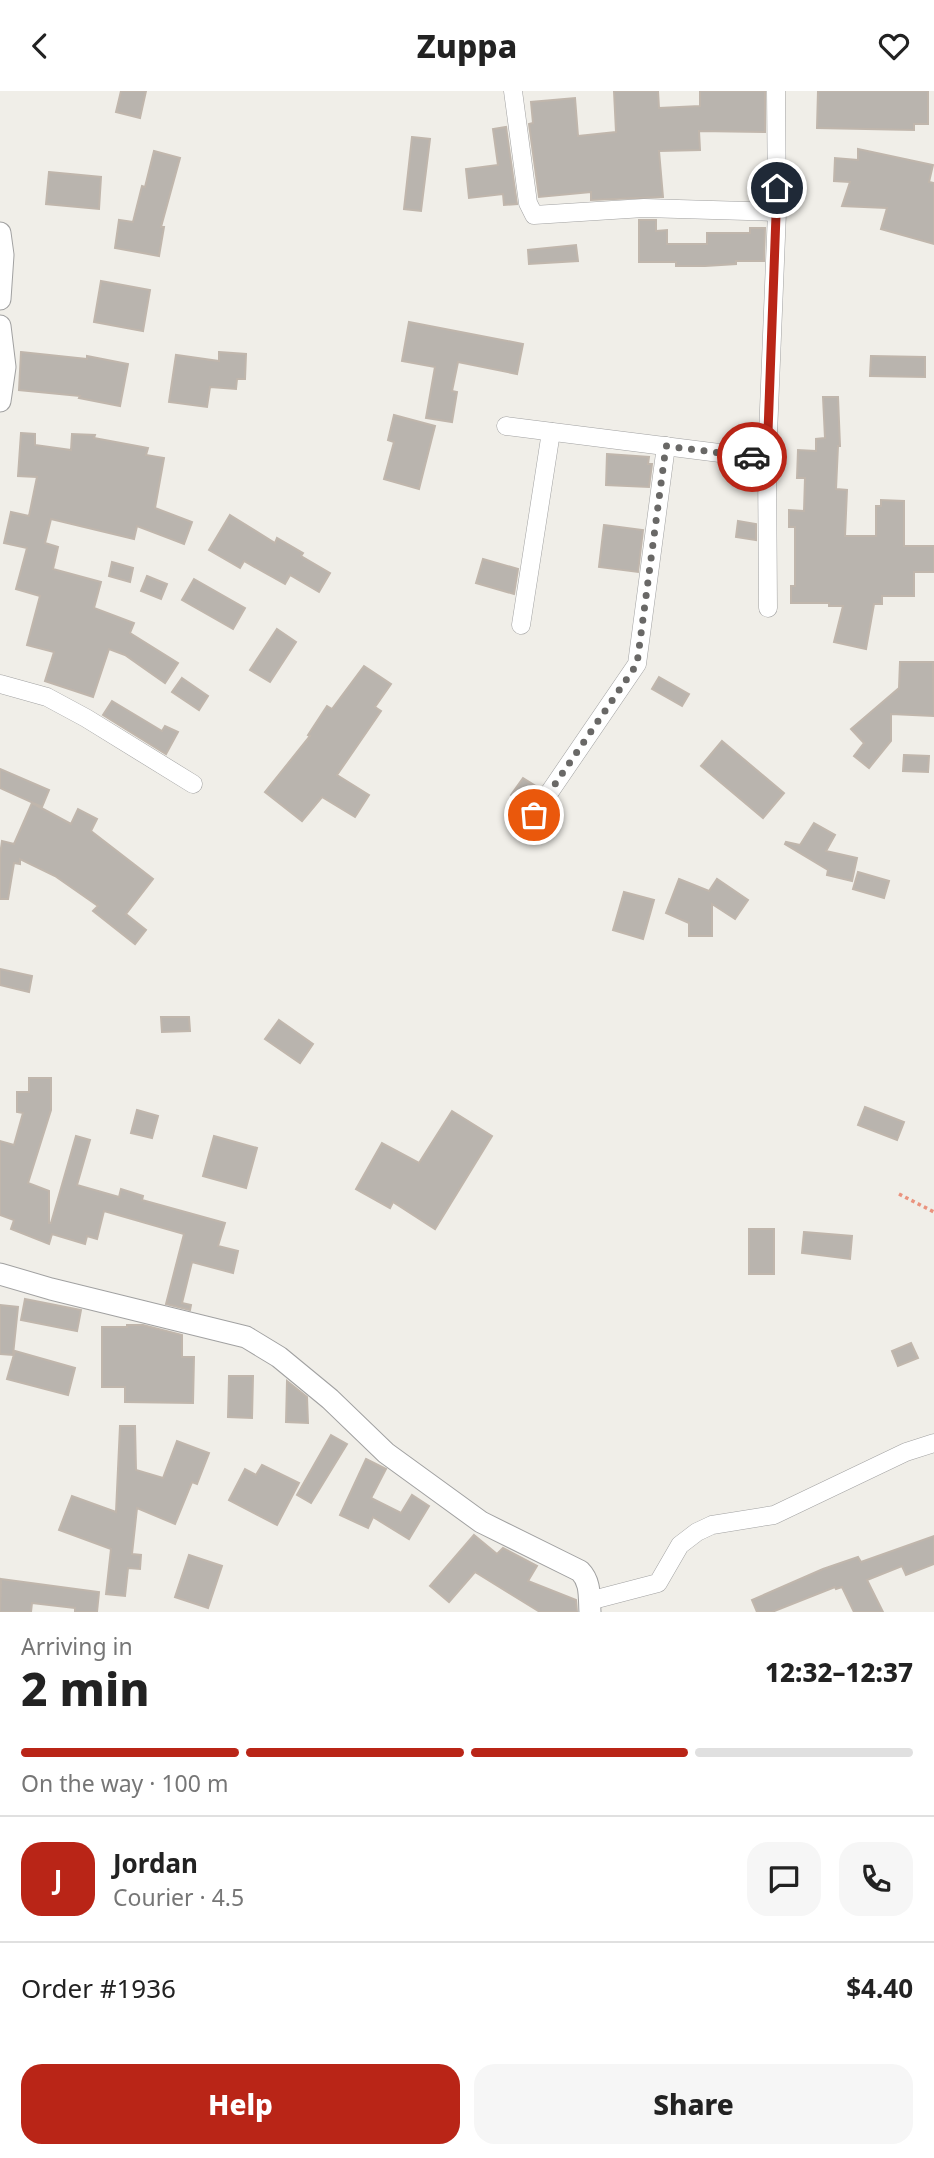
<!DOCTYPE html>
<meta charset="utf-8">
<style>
:root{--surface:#fff;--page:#f6f6f6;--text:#222;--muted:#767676;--line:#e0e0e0;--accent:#b92517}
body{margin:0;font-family:"Noto Sans",sans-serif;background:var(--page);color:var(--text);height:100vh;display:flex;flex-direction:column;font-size:26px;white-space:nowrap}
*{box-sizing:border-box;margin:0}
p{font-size:23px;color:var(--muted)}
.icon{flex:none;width:38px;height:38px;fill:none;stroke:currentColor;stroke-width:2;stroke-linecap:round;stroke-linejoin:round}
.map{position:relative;height:1521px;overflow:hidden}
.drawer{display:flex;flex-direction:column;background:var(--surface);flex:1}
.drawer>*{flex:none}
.pin{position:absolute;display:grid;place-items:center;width:60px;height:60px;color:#fff;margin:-30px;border:4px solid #fff;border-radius:50%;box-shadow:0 2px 7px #0007}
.courier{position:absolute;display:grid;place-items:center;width:70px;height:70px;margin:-35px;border:5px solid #b92517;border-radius:50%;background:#fff;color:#222;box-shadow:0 2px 9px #0007}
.overview em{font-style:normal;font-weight:800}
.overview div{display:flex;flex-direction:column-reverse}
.overview{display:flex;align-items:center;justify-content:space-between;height:119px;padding:0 21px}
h1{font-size:46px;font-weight:800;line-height:52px}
.bar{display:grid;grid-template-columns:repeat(4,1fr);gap:10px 7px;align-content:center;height:84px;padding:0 21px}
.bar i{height:9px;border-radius:5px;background:var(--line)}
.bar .selected{background:var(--accent)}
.bar p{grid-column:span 4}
.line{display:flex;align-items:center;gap:18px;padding:0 21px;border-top:2px solid var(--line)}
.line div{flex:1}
.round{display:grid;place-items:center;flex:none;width:74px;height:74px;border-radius:21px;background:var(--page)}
.primary-button{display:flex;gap:14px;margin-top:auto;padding:14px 21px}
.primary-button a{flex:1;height:80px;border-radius:21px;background:var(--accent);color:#fff;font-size:28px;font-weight:800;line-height:80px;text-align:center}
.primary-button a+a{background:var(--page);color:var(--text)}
header{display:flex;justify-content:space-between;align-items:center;height:91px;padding:0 21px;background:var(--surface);font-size:32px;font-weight:800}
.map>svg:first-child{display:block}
</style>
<header><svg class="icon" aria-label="back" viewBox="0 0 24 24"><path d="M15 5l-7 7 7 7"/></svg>Zuppa<svg class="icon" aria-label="heart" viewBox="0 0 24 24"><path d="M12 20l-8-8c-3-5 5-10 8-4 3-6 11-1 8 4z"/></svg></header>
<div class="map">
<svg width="934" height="1521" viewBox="0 0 934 1521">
<rect width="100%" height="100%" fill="#f0eee8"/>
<g fill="#b9b4ae" stroke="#c0b6ac" stroke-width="2">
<path d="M121 0H146L140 27 116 21Z"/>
<path d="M614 0H658L659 17 700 15V0H765V41L699 40 700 59 659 60 663 106 591 109V101L539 106 529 33 533 32 531 11 575 7 578 45 616 41Z"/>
<path d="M818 0H928V33H914V39L817 37Z"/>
<path d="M506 36 517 113 504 114 503 103 469 107 466 78 498 74 493 38Z"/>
<path d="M412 46 430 48 421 120 404 118Z"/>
<path d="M858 58 933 74 929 91 934 92V153L881 138 887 117 842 115 850 91 834 90 835 67 858 69Z"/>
<path d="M154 60 180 67 161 136H164L159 165 115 157 119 129 133 131 142 95 145 96Z"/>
<path d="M49 81 101 86 99 118 46 113Z"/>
<path d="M639 129H656V140L667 139V153H707V142H750V137H765L764 170H736V173L705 175H676V171H639Z"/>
<path d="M576 154 578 170 529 173 528 159Z"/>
<path d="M101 190 150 199 143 240 94 231Z"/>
<path d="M409 231 523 253 517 283 458 271 452 300 457 301 452 331 426 327 435 276 402 270Z"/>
<path d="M21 261 87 268V265L128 273 120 315 79 307 80 305 19 299Z"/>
<path d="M219 261 246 263 245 288H237L236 298 210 296 207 316 169 311 176 264 219 270Z"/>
<path d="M871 265 925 266V286L870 285Z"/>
<path d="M823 306H838L840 355H838L836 398 847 399 845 445H876V415H881V409L904 410V455H934V481H914V505H882V513H874L866 558 834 551 843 515H829V512H791V495H795V436H789V419L804 420 805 387H797L798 359 816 360V348L825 347Z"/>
<path d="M394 324 435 335 419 398 384 388 394 351 388 349Z"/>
<path d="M21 342 35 343V354L71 359 72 343 95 344 94 347 148 357 146 364 164 367 155 417 192 431 184 453 137 435 134 448 51 428 45 452 58 456 53 478 101 491 94 517 134 532 130 542 178 572 165 592 125 564 109 558 93 606 45 590 54 561 27 554 40 505 16 498 27 457 4 452 11 421 29 425 37 386 18 385Z"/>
<path d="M607 363 649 366 648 373H652L649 396 606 394Z"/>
<path d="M230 424 275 452 277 447 303 462 301 465 330 482 319 501 290 484 285 493 244 470 240 477 209 459Z"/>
<path d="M738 430 756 433V449L736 446Z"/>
<path d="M604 434 643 439 638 481 599 476Z"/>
<path d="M483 468 518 478 514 503 476 492Z"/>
<path d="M112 471 133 477 130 491 109 485Z"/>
<path d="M147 485 167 493 161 508 141 500Z"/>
<path d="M194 488 245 517 233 538 182 509Z"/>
<path d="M277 538 296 551 270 591 250 579Z"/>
<path d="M900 571H933L934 625 891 623V650L869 677 854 665 864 652 851 638 899 597Z"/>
<path d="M364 575 391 593 375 616 381 620 337 684 369 704 355 726 322 706 302 730 265 701 310 645 308 644 327 615 332 618Z"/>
<path d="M659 586 689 603 682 615 652 598Z"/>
<path d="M182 587 208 605 199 619 172 601Z"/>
<path d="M112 610 162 640 165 635 178 641 166 663 103 624Z"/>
<path d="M722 650 784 702 763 727 701 675Z"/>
<path d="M904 664 929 665 928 681 903 680Z"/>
<path d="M0 678 49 699 42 716 0 697Z"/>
<path d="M523 687 539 697 527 714 511 704Z"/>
<path d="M32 712 71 733 78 718 97 728 91 740 153 788 126 823 146 839 135 853 93 820 98 815 55 785 20 768V773L14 772 8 808H0V764L2 750 14 753Z"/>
<path d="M814 732 835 744 826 760 857 767 852 790 827 784 828 779 785 753 786 751 800 754Z"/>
<path d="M858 781 889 790 884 807 853 798Z"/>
<path d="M679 788 709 800 717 788 748 809 735 828 712 813V845H689V832L666 822Z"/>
<path d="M624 801 654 809 643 848 613 839Z"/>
<path d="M0 878 32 885 29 901 0 894Z"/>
<path d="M161 926H189L190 940 162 941Z"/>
<path d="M279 929 313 953 300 972 265 948Z"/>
<path d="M29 987H51V1019L28 1092 49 1100V1132H51L76 1045 90 1049 77 1094 119 1106 121 1098 143 1105 142 1109 225 1132 218 1155 238 1160 233 1182 192 1171 182 1212 191 1214 190 1219 166 1213 184 1143 104 1120 97 1148 87 1145 85 1153 52 1143 49 1153 11 1138 14 1129 0 1124V1050L14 1054 23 1022 17 1021V1001H29Z"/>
<path d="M865 1016 904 1031 897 1049 858 1034Z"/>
<path d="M137 1019 158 1025 152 1047 131 1042Z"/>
<path d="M452 1020 492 1045 435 1138 393 1111 390 1117 356 1098 382 1052 419 1072Z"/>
<path d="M214 1045 257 1057 246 1097 203 1085Z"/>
<rect x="749" y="1138" width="25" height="45"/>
<path d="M804 1141 852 1145 850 1168 802 1162Z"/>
<path d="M25 1208 81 1219 77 1240 21 1229Z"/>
<path d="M0 1214 18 1216 13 1264 0 1263Z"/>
<path d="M127 1234H143L182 1244V1266H194L193 1312 125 1311V1296H102V1236H127Z"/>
<path d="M911 1252 918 1267 898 1275 892 1260Z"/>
<path d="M15 1260 75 1277 68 1304 7 1288Z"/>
<path d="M229 1285H253L252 1327 228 1326Z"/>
<path d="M287 1290 307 1306 308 1332 286 1331Z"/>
<path d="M120 1335H135L136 1379 163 1387 177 1350 209 1362 197 1393 192 1391 175 1433 137 1417 132 1463 141 1464 140 1478 128 1477 125 1505 106 1503 111 1458 59 1439 72 1405 116 1421Z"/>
<path d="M331 1344 347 1353 311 1412 297 1404Z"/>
<path d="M366 1368 386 1378 371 1407 401 1422 412 1404 429 1415 409 1448 373 1426 368 1437 340 1424Z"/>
<path d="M262 1374 299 1392 277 1434 229 1409 245 1378 256 1384Z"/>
<path d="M474 1444 497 1463 503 1457 537 1475 528 1490 576 1509 577 1521H540L475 1481 449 1511 430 1495Z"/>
<path d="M934 1445V1473L906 1484 902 1475 867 1489 883 1521H854L842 1496 836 1498 835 1496 772 1521H757L752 1509 823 1478 858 1466 861 1471Z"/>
<path d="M189 1464 222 1475 208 1517 175 1506Z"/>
<path d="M1 1488 99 1501 97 1521H75V1517L32 1512 31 1521H0Z"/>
</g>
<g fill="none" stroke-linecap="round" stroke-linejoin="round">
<g stroke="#a1a1a1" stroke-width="19">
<g id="minor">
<path d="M513 0 528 112 534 124 644 117 777 121"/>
<path d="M506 335 767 368"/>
<path d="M768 517 767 368 777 121 776 0"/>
<path d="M521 534 551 341"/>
<path d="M0 593 47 606 86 627 193 693"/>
<path d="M534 724 637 573 666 355"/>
<path d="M589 1510 658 1492 680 1454 697 1441 712 1434 774 1424 906 1361 934 1352"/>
</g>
</g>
<g stroke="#a1a1a1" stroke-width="23">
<g id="tertiary">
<path d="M0 142 3 164 0 208"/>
<path d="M0 235 5 276 0 310"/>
<path d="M0 1183 51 1198 246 1246 279 1266 330 1308 386 1362 481 1431 580 1480C591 1491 589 1506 590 1521"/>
</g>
</g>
<path stroke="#ea937e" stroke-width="3.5" stroke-dasharray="3.5 3.5" stroke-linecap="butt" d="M899 1103 934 1121"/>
<use href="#minor" stroke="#fff" stroke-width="18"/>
<use href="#tertiary" stroke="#fff" stroke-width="21"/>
</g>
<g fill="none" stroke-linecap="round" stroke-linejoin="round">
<path stroke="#696866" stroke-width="7" stroke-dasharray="0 12.6" d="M534 724 637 573 666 355 752 366"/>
<path stroke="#b92517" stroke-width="9" d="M752 366 767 368 777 97"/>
</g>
</svg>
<div class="pin" style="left:534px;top:724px;background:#ea580c"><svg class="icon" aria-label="bag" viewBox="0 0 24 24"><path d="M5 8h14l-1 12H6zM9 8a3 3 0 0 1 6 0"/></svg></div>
<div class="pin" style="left:777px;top:97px;background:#1f2937"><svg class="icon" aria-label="home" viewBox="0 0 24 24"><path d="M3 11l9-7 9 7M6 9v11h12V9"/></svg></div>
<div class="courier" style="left:752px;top:366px"><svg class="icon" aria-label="car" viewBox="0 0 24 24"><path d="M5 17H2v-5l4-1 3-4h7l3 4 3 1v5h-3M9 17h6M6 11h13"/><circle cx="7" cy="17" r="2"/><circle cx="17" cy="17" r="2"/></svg></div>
</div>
<section class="drawer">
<div class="overview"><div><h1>2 min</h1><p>Arriving in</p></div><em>12:32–12:37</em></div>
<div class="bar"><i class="selected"></i><i class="selected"></i><i class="selected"></i><i></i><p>On the way · 100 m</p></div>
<div class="line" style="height:126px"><b class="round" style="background:var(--accent);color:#fff">J</b><div><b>Jordan</b><p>Courier · 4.5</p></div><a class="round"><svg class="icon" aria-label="chat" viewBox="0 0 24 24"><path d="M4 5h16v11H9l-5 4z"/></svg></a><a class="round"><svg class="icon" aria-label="phone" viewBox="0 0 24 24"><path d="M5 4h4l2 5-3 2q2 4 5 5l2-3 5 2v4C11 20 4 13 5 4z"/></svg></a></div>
<div class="line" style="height:91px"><div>Order #1936</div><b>$4.40</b></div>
<div class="primary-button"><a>Help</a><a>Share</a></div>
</section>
